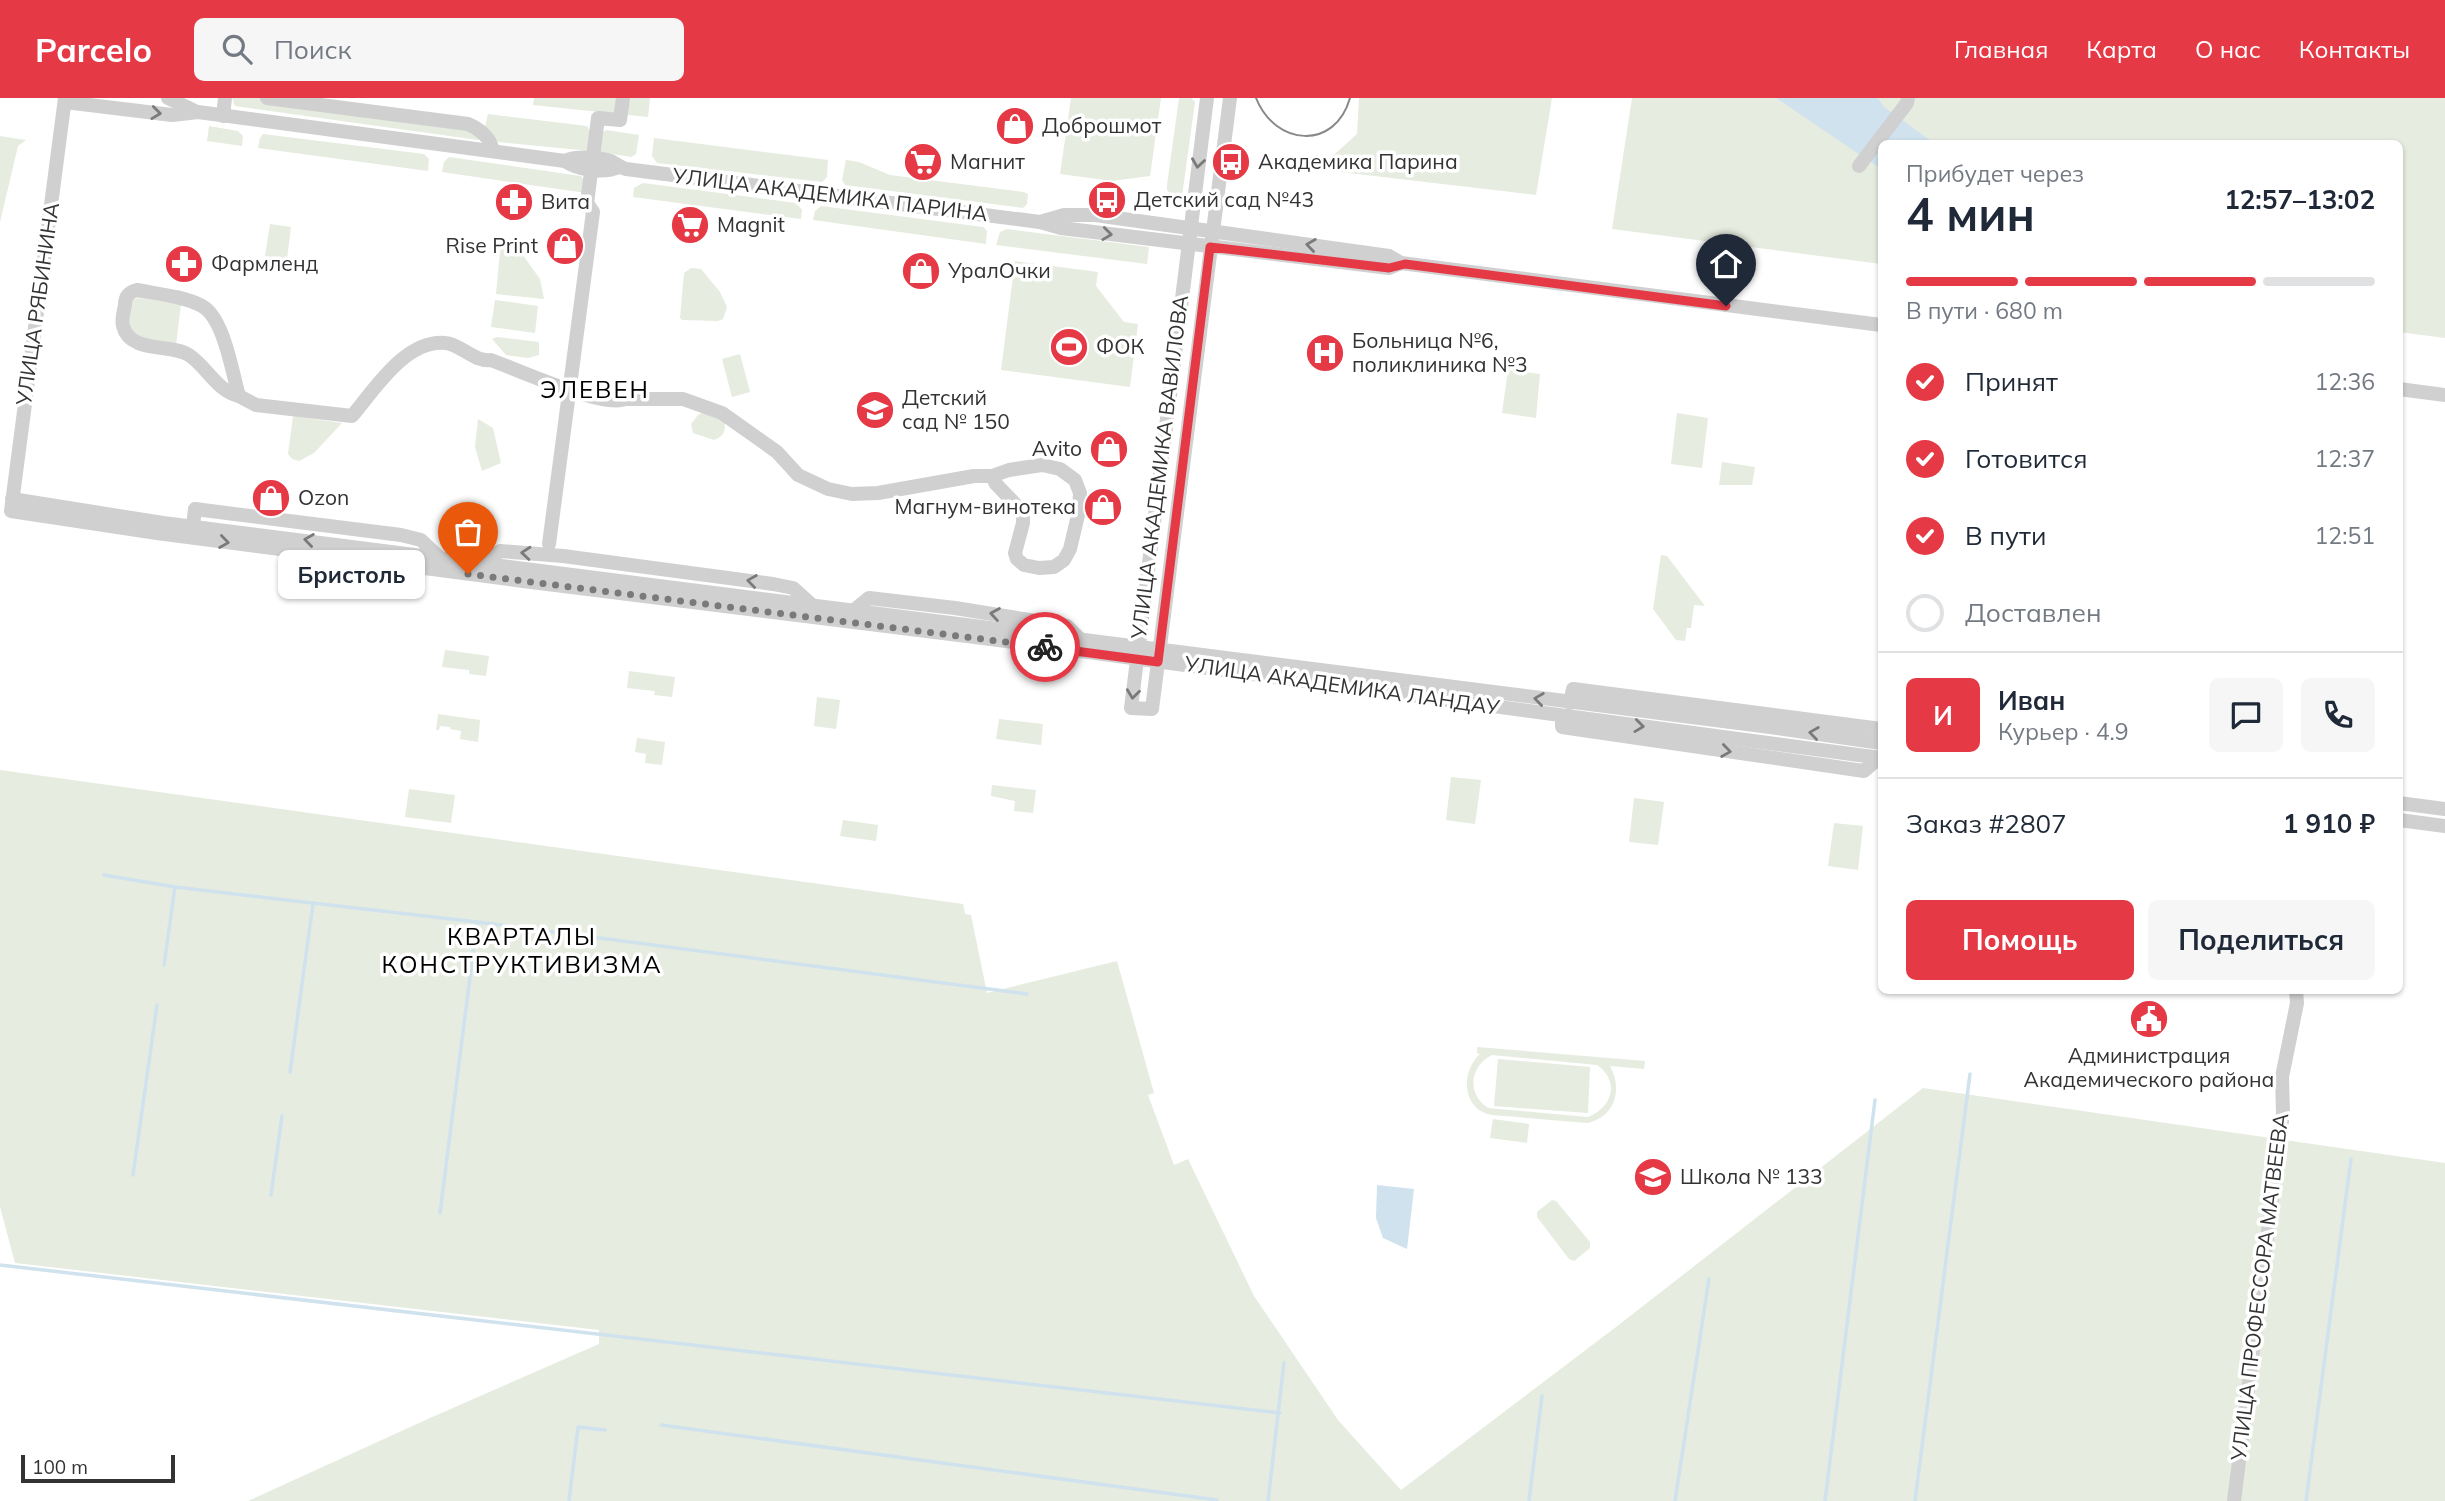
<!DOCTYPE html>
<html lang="ru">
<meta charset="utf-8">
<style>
:root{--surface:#fff;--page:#f6f6f7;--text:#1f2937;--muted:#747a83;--line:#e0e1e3;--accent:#e63946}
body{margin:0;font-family:Mulish,sans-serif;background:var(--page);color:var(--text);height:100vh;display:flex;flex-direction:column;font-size:26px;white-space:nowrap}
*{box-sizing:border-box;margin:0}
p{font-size:23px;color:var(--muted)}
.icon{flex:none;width:38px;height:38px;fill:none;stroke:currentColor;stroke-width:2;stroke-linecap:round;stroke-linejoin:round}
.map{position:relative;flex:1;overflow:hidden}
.side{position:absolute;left:1878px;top:42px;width:525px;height:854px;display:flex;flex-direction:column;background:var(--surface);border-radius:10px;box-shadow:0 2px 5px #0004}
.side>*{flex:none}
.scale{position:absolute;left:21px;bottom:18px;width:154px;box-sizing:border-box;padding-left:7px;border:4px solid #333;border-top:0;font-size:19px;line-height:24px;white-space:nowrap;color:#333;-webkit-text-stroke:5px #fff;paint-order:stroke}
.pin{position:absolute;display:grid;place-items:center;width:60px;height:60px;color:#fff;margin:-72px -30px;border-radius:50% 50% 50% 0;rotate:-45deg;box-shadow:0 0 7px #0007}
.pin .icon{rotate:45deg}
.courier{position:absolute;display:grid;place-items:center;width:70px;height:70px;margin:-35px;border:5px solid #e63946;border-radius:50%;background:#fff;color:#222;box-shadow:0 2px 9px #0007}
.bubble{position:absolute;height:49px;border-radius:10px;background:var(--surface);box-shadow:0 2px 5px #0004;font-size:23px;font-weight:700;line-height:49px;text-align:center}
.head em{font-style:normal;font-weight:700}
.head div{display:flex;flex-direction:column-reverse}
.head{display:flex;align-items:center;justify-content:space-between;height:119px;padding:0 28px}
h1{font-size:46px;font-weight:700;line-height:52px}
.bar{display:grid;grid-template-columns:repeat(4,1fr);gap:10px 7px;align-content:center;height:84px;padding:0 28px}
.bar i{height:9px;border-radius:5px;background:var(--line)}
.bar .on{background:var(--accent)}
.bar p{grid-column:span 4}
.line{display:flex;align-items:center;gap:18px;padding:0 28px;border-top:2px solid var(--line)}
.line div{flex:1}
.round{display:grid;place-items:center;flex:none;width:74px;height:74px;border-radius:10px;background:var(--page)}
ol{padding:0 28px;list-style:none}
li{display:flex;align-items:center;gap:21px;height:77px}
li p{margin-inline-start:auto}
li .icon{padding:7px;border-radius:50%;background:var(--accent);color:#fff;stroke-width:4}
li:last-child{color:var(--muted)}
li i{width:38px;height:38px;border:4px solid var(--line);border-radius:50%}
.button{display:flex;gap:14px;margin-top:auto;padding:14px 28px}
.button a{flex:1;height:80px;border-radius:10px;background:var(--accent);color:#fff;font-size:28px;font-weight:700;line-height:80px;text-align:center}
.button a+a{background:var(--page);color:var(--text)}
header{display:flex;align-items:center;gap:42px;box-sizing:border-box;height:98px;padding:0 35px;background:var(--accent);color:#fff}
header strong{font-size:33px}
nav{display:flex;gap:38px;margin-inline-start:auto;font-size:24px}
.search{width:490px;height:63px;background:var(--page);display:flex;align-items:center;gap:18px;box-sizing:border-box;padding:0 24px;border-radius:10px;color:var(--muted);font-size:26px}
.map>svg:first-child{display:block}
</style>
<header>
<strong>Parcelo</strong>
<div class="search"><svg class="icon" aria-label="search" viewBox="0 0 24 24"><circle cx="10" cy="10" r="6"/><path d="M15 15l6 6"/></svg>Поиск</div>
<nav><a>Главная</a><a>Карта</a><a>О нас</a><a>Контакты</a></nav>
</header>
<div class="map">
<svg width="2445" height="1403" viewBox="0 0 2445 1403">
<rect width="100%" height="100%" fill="#fff"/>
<g fill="#e6ecdf" fill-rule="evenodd">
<path d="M232 0H261L467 30 480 39 478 42 235 8Z"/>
<path d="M534 0H650L648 19 533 7Z"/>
<path d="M1071 0H1161L1150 78 1112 83 1060 76Z"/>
<path d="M1179 0H1191L1195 4 1182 98H1173L1167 92V87Z"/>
<path d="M1359 0H1552L1536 97 1323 72 1327 63 1357 36Z"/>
<path d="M1632 0H2445V240L2399 234V46H1881V166L1612 131Z"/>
<path d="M488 16 587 28 592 36 590 53 498 44 485 29Z"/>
<path d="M209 28 238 33 243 38 242 48 207 43Z"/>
<path d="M606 32 639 37 636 56 631 59 600 54 602 35Z"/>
<path d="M263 36 424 56 429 61 428 73 258 50 260 40Z"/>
<path d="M0 38 26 42 18 48 0 124Z"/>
<path d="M654 40 828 62 827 79 822 84 657 65 652 58Z"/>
<path d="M449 59 581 78 587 87 586 95 442 74 444 64Z"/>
<path d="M846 62 859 64 890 77 1024 94 1028 96 1027 106 1023 110 845 87 842 82Z"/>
<path d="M643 85 796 105 802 112 801 121 633 99 634 90Z"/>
<path d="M821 108 983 129 987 133 986 146 813 122 815 113Z"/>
<path d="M270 126 291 129 287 161 265 158Z"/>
<path d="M1007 131 1149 149 1147 166 996 147 1000 134Z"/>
<path d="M511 147 517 149 540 181 544 201 496 196 500 153 504 148Z"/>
<path d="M1015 163 1098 174 1096 188 1124 224 1138 226 1130 289 1001 272Z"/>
<path d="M691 170 701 171 720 194 727 209 723 221 718 223 682 222 680 220 684 175Z"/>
<path d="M139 200 181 206 176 247 144 243 128 229 131 202Z"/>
<path d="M495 202 538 208 535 235 491 229Z"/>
<path d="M497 239 539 244V257L528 260 506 257 492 241Z"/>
<path d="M740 256 750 294 732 299 722 261Z"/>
<path d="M1508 272 1540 276 1536 320 1502 315Z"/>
<path d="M706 313 725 324C725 334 724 338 714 342L693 335 691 326 698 317Z"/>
<path d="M1677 315 1708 320 1702 370 1671 366Z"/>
<path d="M293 318 342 325 314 355 299 363 292 361 288 356Z"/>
<path d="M478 321 493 330 501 365 482 373 475 349Z"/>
<path d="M1722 364 1755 369 1752 387H1719Z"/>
<path d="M1661 457 1667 458 1705 508 1694 507 1691 530H1687L1685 543 1676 542 1653 511Z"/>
<path d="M445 552 489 558 486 578 469 576V572L442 569Z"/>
<path d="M629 573 675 579 672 599 654 597 655 593 627 590Z"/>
<path d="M817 599 840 602 836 631 814 628Z"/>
<path d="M438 616 480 622 478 644 460 641 461 633 450 631V629L440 628 439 632H436Z"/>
<path d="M999 621 1043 626 1041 647 996 641Z"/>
<path d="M637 640 665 644 662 667 645 665 646 656 635 654Z"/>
<path d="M0 672 963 806 965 816 971 817 987 895 1117 863 1154 995 1148 997 1174 1067 1188 1061 1254 1198 1338 1322 1401 1392 1616 1229 1923 990 2445 1065V1403H248L430 1320 599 1246V1232L15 1165 0 1109Z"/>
<path d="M1451 679 1481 682 1475 726 1446 722Z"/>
<path d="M992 687 1036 692 1033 715 1014 713 1015 703 991 698Z"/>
<path d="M409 691 455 697 451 725 405 719Z"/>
<path d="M1634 700 1664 704 1658 747 1629 744Z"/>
<path d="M843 722 878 727 876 743 840 738Z"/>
<path d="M1834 725 1863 728 1858 772 1828 768Z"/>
<path d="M1477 949 1645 963 1644 971 1610 968C1623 991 1615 1019 1587 1025L1492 1017C1462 1012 1460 974 1480 956L1477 955ZM1492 957 1597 967C1620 983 1613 1009 1588 1019L1488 1010C1466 995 1470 968 1492 957Z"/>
<path d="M1498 961 1590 969 1588 1015 1494 1008Z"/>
<path d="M1493 1021 1529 1026 1527 1045 1490 1040Z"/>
<path d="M1552 1102 1556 1103 1590 1144V1150L1574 1163 1569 1161 1537 1119V1114Z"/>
</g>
<g fill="#cfe2ee">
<path d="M1776 0H1878L1884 9 1934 45 1881 46V71Z"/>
<path d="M1377 1087 1414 1091 1407 1151 1383 1140 1376 1120Z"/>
</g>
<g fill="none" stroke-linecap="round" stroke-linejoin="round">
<g stroke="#cfe2ee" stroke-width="3.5">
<path d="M104 777 175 789 477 824 1027 896"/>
<path d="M164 867 175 789"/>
<path d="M290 974 313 806"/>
<path d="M133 1077 157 907"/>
<path d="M271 1097 282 1018"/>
<path d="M440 1115 477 824"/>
<path d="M0 1167 1280 1315"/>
<path d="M661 1327 1217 1402"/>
<path d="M569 1403 578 1329 605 1332"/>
<path d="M1268 1403 1284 1265"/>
<path d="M1529 1403 1542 1298"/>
<path d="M1675 1403 1709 1181"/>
<path d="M1825 1403 1875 1002"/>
<path d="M1915 1403 1970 976"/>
<path d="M2306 1403 2351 1061"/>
</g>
<g stroke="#d0d0d0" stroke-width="14">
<path d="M65 0 11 413 157 435 523 483 983 540 1881 660"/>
<path d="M168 0 197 14"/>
<path d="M267 0 468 26C478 30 493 41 492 53"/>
<path d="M1207 0 1131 610 1152 611 1230 0"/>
<path d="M65 4 172 17 198 14 565 63C577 72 604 76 619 69"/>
<path d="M223 18 225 0"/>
<path d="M565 63C574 58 600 59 611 63 617 66 619 69 626 71L1040 124 1061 130 1389 170 1401 165"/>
<path d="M1859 68 1907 5 1908 0"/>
<path d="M1040 124 1064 117H1095L1389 158 1401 165 1881 227"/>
<path d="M137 192C158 196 183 198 202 208 224 220 232 274 239 298 217 293 207 269 189 257 171 245 130 256 123 228 121 222 124 212 125 207 125 198 129 194 137 192Z"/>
<path d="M2399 291 2445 297"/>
<path d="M239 298 256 307 352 318C375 291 405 242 445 245 461 246 473 264 491 262 516 271 604 311 625 301H683L722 315 777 354 798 377 828 391 852 396 878 395 974 378H992L1009 372 1042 367 1060 371 1075 382 1080 395 1079 413 1070 451 1064 462 1054 469 1039 470 1024 467 1017 461 1015 455 1023 425V416L1018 409 996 386 992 378"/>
<path d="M12 401 163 425 1770 629 1881 645"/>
<path d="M193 427 195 411 401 437 421 442 440 460"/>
<path d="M549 446 593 114 587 105 598 20 620 22 623 0"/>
<path d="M485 466 500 453 563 458 773 486 793 490 813 508"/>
<path d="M853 513 869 500 955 510 1067 528 1081 542"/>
<path d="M1570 605 1573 591 1881 631"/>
<path d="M1562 618V629L1864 673 1880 659"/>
<path d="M2399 705 2445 711"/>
<path d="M2399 722 2445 728"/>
<path d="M2234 1403 2283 1015 2282 979 2297 905 2296 892"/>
</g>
<path stroke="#888" stroke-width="2" d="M1256 0C1275 48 1335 53 1350 0"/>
</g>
<defs><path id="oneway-chevron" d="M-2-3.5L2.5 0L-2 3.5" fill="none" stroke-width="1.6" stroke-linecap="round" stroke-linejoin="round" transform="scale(1.75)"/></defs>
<g stroke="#7a7a7a">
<use href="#oneway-chevron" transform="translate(156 15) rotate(7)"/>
<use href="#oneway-chevron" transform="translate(1198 65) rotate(98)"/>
<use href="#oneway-chevron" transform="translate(1107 136) rotate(7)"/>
<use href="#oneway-chevron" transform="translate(1311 147) rotate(-172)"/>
<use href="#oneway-chevron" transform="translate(309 442) rotate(-172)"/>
<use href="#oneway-chevron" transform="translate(224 444) rotate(8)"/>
<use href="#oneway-chevron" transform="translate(526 455) rotate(-175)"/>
<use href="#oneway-chevron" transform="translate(752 483) rotate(-172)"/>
<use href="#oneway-chevron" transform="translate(995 516) rotate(-171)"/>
<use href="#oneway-chevron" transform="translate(1133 596) rotate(97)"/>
<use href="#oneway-chevron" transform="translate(1539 601) rotate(-172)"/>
<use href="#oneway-chevron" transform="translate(1639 628) rotate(7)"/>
<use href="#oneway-chevron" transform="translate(1814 635) rotate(-172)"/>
<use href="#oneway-chevron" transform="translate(1726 653) rotate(8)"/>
</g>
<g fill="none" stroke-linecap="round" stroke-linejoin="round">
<path stroke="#7a7a7a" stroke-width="7" stroke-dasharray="0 12.6" d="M468 476 1045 549"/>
<path stroke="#e63946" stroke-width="9" d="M1045 549 1158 564 1210 149 1389 170 1405 166 1726 208"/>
</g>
<defs>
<g id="shop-disc" transform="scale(2.0125)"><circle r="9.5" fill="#e63946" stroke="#fff"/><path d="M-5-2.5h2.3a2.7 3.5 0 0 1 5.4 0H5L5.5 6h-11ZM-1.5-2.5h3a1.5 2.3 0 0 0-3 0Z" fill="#fff"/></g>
<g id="supermarket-disc" transform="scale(2.0125)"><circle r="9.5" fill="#e63946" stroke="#fff"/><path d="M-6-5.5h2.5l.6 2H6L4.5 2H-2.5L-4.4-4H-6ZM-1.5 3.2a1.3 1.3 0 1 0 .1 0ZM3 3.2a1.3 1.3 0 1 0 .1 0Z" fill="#fff"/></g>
<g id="bus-disc" transform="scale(2.0125)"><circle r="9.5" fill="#e63946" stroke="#fff"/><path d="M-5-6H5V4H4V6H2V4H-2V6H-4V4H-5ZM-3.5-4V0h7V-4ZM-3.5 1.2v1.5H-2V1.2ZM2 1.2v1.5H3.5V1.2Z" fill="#fff"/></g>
<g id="pharmacy-disc" transform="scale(2.0125)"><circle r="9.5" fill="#e63946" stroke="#fff"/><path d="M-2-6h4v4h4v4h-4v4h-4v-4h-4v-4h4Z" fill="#fff"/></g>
<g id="stadium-disc" transform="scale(2.0125)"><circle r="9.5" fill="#e63946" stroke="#fff"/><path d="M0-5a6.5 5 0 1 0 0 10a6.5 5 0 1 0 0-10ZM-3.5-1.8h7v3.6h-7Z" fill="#fff"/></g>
<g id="hospital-disc" transform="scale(2.0125)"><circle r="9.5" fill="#e63946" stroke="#fff"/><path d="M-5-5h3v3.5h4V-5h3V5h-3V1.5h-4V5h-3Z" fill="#fff"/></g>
<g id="school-disc" transform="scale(2.0125)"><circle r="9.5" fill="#e63946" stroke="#fff"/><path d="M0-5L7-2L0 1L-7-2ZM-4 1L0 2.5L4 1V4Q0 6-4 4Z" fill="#fff"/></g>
<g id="civic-disc" transform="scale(2.0125)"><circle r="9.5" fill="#e63946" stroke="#fff"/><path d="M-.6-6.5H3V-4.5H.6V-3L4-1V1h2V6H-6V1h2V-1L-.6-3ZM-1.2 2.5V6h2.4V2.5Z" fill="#fff"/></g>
</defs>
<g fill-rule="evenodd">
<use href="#shop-disc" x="1015" y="28"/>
<use href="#supermarket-disc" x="923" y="64"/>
<use href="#bus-disc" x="1231" y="64"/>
<use href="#bus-disc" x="1107" y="102"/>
<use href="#pharmacy-disc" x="514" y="104"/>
<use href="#supermarket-disc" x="690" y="127"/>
<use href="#shop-disc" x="565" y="148"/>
<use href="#pharmacy-disc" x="184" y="166"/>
<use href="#shop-disc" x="921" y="173"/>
<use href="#stadium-disc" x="1069" y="249"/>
<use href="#hospital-disc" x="1325" y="255"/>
<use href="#school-disc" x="875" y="312"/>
<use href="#shop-disc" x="1109" y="351"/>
<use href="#shop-disc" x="271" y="400"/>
<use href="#shop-disc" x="1103" y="409"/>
<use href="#civic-disc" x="2149" y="921"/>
<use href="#school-disc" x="1653" y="1079"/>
</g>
<g text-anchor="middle" stroke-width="7" stroke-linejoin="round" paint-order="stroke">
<g font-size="21" fill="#333" stroke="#fff" text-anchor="start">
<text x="1042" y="35">Доброшмот</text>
<text x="950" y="71">Магнит</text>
<text x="1258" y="71">Академика Парина</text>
<text x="1134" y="109">Детский сад №43</text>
<text x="541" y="111">Вита</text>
<text x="717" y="134">Magnit</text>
<text x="538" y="155" text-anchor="end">Rise Print</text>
<text x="211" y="173">Фармленд</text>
<text x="948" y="180">УралОчки</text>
<text x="1352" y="250">Больница №6,<tspan x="1352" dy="24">поликлиника №3</tspan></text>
<text x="1096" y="256">ФОК</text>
<text x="902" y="307">Детский<tspan x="902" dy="24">сад № 150</tspan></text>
<text x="1082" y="358" text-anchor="end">Avito</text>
<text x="298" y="407">Ozon</text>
<text x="1076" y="416" text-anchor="end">Магнум-винотека</text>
<text x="2149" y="965" text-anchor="middle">Администрация<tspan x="2149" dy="24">Академического района</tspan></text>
<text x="1680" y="1086">Школа № 133</text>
</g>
<g font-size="21" fill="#333" stroke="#fff">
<text transform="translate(830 97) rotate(7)" y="7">УЛИЦА АКАДЕМИКА ПАРИНА</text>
<text transform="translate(38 206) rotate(-82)" y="7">УЛИЦА РЯБИНИНА</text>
<text transform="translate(1160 369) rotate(-83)" y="7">УЛИЦА АКАДЕМИКА ВАВИЛОВА</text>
<text transform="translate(1342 588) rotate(8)" y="7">УЛИЦА АКАДЕМИКА ЛАНДАУ</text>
<text transform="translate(2260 1189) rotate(-83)" y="7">УЛИЦА ПРОФЕССОРА МАТВЕЕВА</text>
</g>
<g font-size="24" letter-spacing="2" fill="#000" stroke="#fff">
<text x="595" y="300">ЭЛЕВЕН</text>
<text x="522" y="847">КВАРТАЛЫ<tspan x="522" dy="28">КОНСТРУКТИВИЗМА</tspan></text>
</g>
</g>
</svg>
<div class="scale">100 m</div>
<div class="pin" style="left:468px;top:476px;background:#ea580c"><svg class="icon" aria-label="bag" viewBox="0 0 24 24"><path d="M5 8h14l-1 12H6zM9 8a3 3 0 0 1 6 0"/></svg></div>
<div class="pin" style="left:1726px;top:208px;background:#1f2937"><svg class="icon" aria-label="home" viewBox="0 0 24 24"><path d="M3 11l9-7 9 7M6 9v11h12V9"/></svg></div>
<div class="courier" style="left:1045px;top:549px"><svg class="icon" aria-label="bike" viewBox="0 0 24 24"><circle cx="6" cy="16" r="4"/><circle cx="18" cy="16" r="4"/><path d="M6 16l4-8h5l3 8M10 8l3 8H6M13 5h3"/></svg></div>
<div class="bubble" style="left:278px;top:452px;width:147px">Бристоль</div>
<section class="side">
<div class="head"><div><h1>4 мин</h1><p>Прибудет через</p></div><em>12:57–13:02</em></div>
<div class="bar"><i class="on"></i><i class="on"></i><i class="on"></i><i></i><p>В пути · 680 m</p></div>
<ol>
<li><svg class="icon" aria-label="check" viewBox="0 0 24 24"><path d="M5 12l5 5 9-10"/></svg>Принят<p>12:36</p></li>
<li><svg class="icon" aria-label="check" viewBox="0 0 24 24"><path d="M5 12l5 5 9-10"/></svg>Готовится<p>12:37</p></li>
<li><svg class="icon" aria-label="check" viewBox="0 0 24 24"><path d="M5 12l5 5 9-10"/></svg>В пути<p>12:51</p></li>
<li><i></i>Доставлен</li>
</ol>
<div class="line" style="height:126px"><b class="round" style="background:var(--accent);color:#fff">И</b><div><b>Иван</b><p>Курьер · 4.9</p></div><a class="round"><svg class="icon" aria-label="chat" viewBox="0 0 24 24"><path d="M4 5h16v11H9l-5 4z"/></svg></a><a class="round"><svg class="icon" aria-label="phone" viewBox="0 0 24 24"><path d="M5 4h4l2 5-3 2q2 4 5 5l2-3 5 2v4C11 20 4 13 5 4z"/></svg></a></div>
<div class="line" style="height:91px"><div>Заказ #2807</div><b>1 910 ₽</b></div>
<div class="button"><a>Помощь</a><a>Поделиться</a></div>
</section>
</div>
